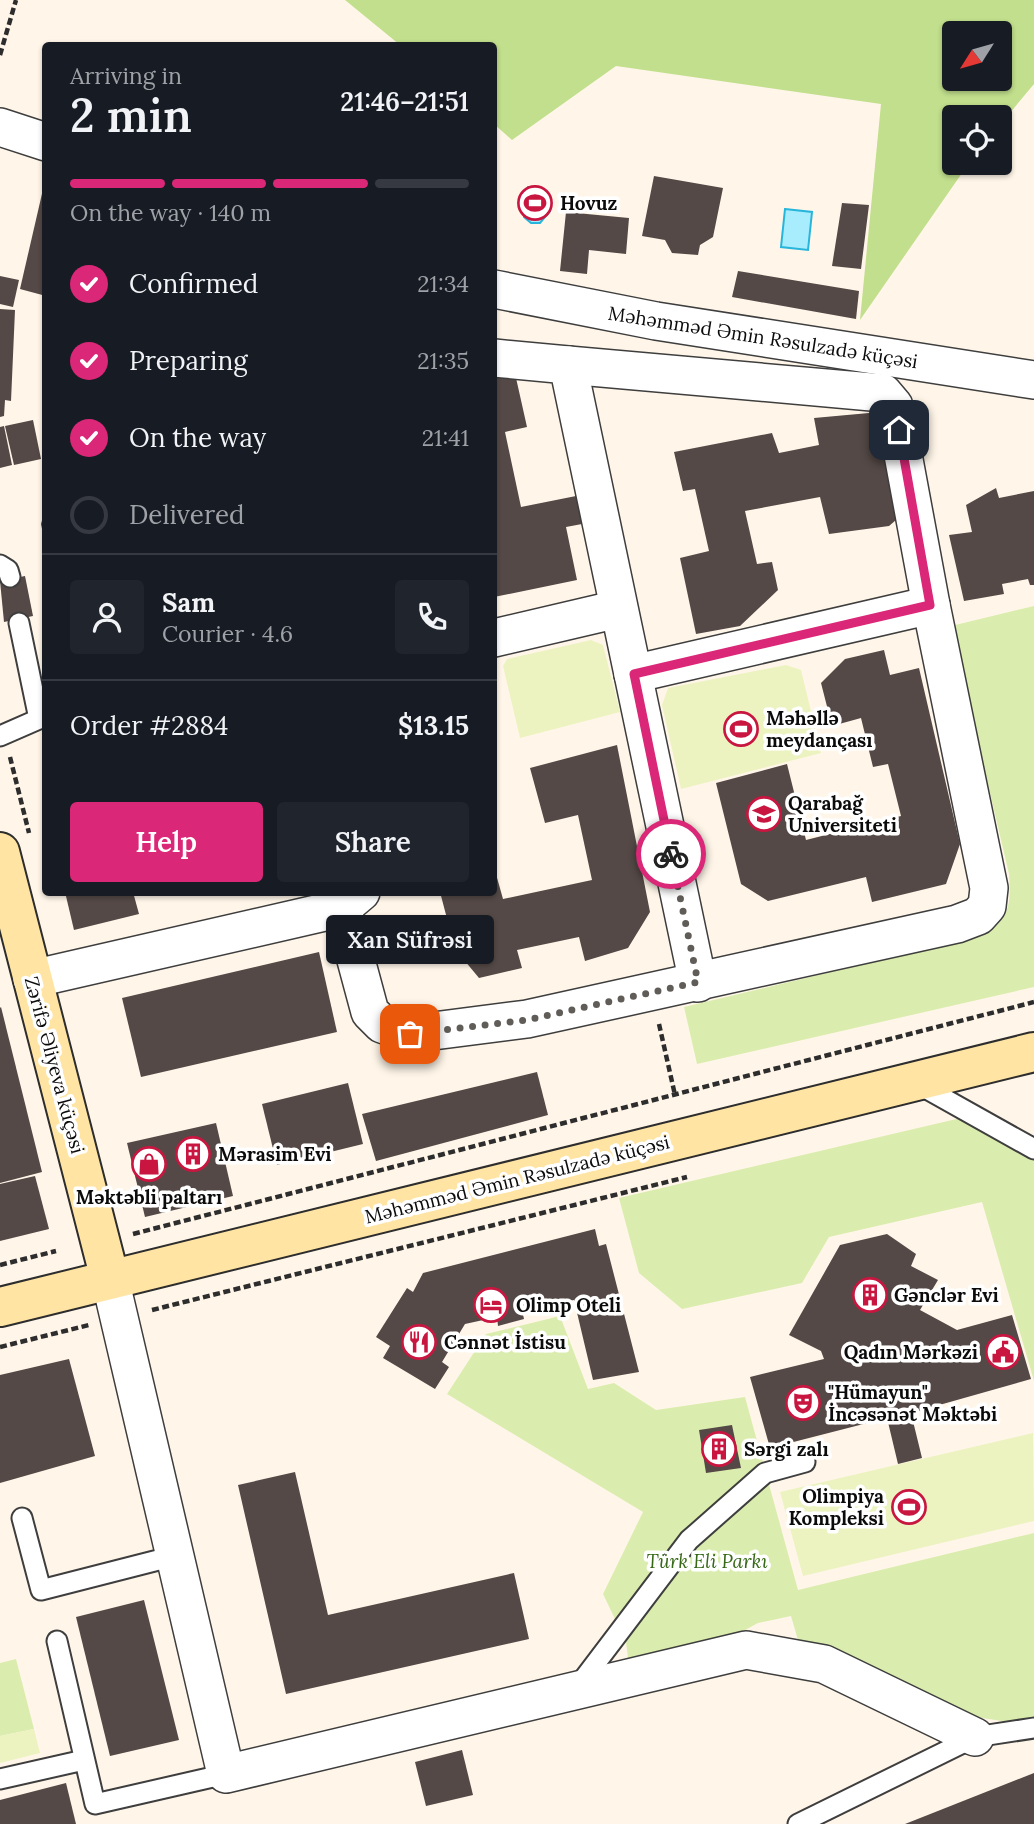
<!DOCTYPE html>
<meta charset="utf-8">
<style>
:root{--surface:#171b24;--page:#20242c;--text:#f1f3f6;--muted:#9ea1a6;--line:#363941;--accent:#db2777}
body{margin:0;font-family:Lora,serif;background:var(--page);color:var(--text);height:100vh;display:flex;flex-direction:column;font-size:26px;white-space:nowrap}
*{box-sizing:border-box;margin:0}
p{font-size:23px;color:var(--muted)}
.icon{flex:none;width:38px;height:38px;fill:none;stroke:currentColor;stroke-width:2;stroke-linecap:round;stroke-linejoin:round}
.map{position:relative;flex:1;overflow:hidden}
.drawer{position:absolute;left:42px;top:42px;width:455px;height:854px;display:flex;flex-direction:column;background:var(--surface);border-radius:7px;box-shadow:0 2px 5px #0004}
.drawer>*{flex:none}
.needle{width:46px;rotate:233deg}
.buttons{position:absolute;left:942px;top:21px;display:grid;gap:14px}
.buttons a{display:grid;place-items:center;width:70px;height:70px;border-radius:7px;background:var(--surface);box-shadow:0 2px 5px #0004;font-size:35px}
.pin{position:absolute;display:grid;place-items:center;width:60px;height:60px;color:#fff;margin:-30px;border-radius:14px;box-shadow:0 4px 10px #0006}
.courier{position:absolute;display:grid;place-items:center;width:70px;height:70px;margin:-35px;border:5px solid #db2777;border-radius:50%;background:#fff;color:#222;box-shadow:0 2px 9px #0007}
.bubble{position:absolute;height:49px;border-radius:7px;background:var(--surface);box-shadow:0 2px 5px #0004;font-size:23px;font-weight:600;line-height:49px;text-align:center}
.headline em{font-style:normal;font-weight:600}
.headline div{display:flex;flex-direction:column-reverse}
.headline{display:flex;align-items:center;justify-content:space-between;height:119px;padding:0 28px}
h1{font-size:46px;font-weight:600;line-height:52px}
.bar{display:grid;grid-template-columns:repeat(4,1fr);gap:10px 7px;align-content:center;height:84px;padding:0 28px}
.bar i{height:9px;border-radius:5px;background:var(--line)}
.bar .selected{background:var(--accent)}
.bar p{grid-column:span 4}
.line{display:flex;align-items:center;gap:18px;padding:0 28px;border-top:2px solid var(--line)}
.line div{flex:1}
.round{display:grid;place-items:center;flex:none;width:74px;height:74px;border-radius:7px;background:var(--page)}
ol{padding:0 28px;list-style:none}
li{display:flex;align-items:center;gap:21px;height:77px}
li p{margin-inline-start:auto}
li .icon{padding:7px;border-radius:50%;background:var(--accent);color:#fff;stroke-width:4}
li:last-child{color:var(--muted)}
li i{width:38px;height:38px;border:4px solid var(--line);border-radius:50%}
.primary-button{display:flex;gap:14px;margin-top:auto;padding:14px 28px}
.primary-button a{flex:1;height:80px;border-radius:7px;background:var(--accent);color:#fff;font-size:28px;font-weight:600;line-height:80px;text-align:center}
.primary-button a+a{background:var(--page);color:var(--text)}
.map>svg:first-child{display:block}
</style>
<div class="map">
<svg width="1034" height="1824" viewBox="0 0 1034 1824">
<rect width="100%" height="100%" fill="#fff6e9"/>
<g fill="#dbedae">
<path d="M1034 606V987L697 1064 684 1007 982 936C1010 918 1011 906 1009 874L951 626Z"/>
<path d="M965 1117 1034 1156V1381L982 1202 829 1237 802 1283 682 1309 639 1273 619 1198Z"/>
<path d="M560 1316 588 1389 614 1383 656 1410 745 1397 798 1590 1034 1533V1726L937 1711 800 1647 791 1616 758 1623 705 1652 642 1667 628 1658 626 1642 603 1594 643 1512 447 1394 486 1334Z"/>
<path d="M16 1659 34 1729 0 1736V1663Z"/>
</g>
<path fill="#c1df8c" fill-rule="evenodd" d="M345 0H1034V84L999 126V117H954V163H969L860 320 881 104 616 66 512 140 494 124V46L400 45ZM954 33H999V79H954Z"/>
<g fill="#ecf3c1">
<path d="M591 640 603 645 620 712 520 738 503 666 507 659Z"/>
<path d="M786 665 801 670 821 753 681 789 662 705 668 688Z"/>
<path d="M1033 1433 1034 1521 803 1576 780 1492Z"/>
<path d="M34 1729 40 1753 0 1763V1736Z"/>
</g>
<g fill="#a7edfd" stroke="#27b5db" stroke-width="2">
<path d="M528 187H537L544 194 550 211 540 223H531L524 217 523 195Z"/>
<path d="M785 209 812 212 808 250 781 247Z"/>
</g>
<g fill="#544946">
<path d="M654 176 723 188 713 237 700 245 698 255 672 253 665 240 642 236Z"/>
<path d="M44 185H46V296L20 289Z"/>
<path d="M842 203 869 205 861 269 832 266Z"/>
<path d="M566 212 629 218 626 254 589 250 587 274 560 271Z"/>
<path d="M738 271 859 291 856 319 732 297Z"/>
<path d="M0 276 19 280 13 307 0 304Z"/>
<path d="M0 309 15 310 11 401 5 400 4 416 0 417Z"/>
<path d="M514 369 527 427 505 432 521 507 576 496 582 524 566 527 577 580 494 597V374Z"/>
<path d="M869 413 887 435 903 514 889 526 829 534 820 497 745 511 757 564 772 562 778 590 740 626 696 634 680 558 709 551 695 489 683 491 674 452 772 433 779 453 819 445 814 418Z"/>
<path d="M33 420 41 459 14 465 5 426Z"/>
<path d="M4 426 12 465 0 468V427Z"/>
<path d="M996 488 999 498 1034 491V585H1030L1028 579 1002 584 1004 594 964 601 949 535 972 532 966 505Z"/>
<path d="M45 509 46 539H44L41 524Z"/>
<path d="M25 576 33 616 4 622 0 581Z"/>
<path d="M884 650 890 675 919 668 960 844 946 884 872 902 866 877 768 901 741 884 716 783 787 764 806 840 901 816 888 764 873 767 861 718 832 726 821 683 845 659Z"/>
<path d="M617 745 650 912 628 948 585 961 579 937 517 950 522 968 479 978 455 949 440 892H494V867L503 899 592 880 578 815 545 823 530 768Z"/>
<path d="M65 892H133L139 914 74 930Z"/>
<path d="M319 952 337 1032 141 1077 122 998Z"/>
<path d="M1 1007 42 1172 0 1183V1008Z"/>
<path d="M537 1072 548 1115 376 1161 362 1114Z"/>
<path d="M348 1083 363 1144 277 1165 262 1104Z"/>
<path d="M216 1123 233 1196 145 1217 127 1143Z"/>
<path d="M35 1176 49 1229 0 1241V1184Z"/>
<path d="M595 1229 599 1246 606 1244 639 1372 593 1380 574 1300 522 1310 524 1319 498 1326 497 1317 465 1324 442 1362 449 1367 435 1389 383 1358 390 1346 376 1337 407 1288 413 1292 423 1273Z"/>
<path d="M887 1234 916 1254 911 1266 938 1280 920 1310 957 1330 1012 1315 1031 1379 911 1413 922 1458 898 1464 887 1418 770 1448 750 1377 824 1359 821 1351 789 1335 840 1245Z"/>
<path d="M69 1359 95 1456 0 1483V1375Z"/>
<path d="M732 1425 741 1468 706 1473 699 1430Z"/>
<path d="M295 1472 328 1615 514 1573 529 1639 286 1694 238 1485Z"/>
<path d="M144 1600 179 1740 110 1756 76 1617Z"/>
<path d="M462 1750 473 1795 426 1806 415 1762Z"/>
<path d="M1034 1773V1824H905Z"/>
<path d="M66 1783 76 1824H0V1800Z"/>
</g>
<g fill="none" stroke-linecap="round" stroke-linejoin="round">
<g stroke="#3e3e3e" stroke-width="23">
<g id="lane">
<path d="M0 565 8 570 10 577"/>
<path d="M0 736 39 719 19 623"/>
<path d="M918 1084 1034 1149"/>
<path d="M22 1518 41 1590 174 1556"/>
<path d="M57 1641 95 1804 226 1774"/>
<path d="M576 1689 689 1540 765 1473 805 1462"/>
<path d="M0 1779 84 1760"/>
<path d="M798 1824 975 1737 1034 1728"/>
</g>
</g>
<g stroke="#3e3e3e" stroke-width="40">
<g id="street">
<path d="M0 127 46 142"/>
<path d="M494 289 656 321 1034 380"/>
<path d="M494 358 568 365 698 983"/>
<path d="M494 638 618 609"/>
<path d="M633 674 931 605"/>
<path d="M361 892 342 908 370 1012 382 1024 410 1034 527 1019 957 924 978 916 987 906 989 888 931 605 894 406 883 393 568 365"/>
<path d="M32 979 342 908"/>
<path d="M110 1279 226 1774 746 1650 824 1664 975 1737"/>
</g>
</g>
<g stroke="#2d2d2d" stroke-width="42">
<g id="secondary">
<path d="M0 852 110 1279"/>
<path d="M0 1307 1034 1052"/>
</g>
</g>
<g stroke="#2d2d2d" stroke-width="4.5" stroke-dasharray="7 3.5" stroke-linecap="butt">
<path d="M0 55 16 0"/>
<path d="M10 757 29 833"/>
<path d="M659 1024 675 1095"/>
<path d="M133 1234 1034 1002"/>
<path d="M0 1265 56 1251"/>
<path d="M152 1310 687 1177"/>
<path d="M0 1347 89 1325"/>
</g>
<use href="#lane" stroke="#fff" stroke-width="19"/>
<use href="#street" stroke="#fff" stroke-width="37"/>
<use href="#secondary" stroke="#ffe4a4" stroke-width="38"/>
</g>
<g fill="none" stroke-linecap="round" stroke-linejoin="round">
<path stroke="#605d59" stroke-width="7" stroke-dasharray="0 12.6" d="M410 1034 527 1020 698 982 671 854"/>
<path stroke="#db2777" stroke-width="9" d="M671 854 634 674 930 605 899 430"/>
</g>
<defs>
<g id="stadium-ring" transform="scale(1.75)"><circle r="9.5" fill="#fff" stroke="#c81640" stroke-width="1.5"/><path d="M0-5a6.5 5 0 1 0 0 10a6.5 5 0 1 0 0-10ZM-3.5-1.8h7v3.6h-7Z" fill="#c81640"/></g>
<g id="university-ring" transform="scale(1.75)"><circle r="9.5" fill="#fff" stroke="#c81640" stroke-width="1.5"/><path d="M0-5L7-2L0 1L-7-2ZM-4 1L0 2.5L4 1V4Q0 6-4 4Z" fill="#c81640"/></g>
<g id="building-ring" transform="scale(1.75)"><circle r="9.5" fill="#fff" stroke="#c81640" stroke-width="1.5"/><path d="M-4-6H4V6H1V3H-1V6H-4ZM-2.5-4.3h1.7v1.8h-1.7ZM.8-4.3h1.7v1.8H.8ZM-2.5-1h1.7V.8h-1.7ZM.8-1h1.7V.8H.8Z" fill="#c81640"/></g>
<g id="shop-ring" transform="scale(1.75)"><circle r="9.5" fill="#fff" stroke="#c81640" stroke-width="1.5"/><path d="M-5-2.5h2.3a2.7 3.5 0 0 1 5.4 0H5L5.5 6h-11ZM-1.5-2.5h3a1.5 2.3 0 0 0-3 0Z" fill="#c81640"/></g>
<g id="hotel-ring" transform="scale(1.75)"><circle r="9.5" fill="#fff" stroke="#c81640" stroke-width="1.5"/><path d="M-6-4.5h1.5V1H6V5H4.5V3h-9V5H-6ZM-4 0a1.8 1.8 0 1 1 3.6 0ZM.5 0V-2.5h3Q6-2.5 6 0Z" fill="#c81640"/></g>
<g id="restaurant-ring" transform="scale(1.75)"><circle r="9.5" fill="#fff" stroke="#c81640" stroke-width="1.5"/><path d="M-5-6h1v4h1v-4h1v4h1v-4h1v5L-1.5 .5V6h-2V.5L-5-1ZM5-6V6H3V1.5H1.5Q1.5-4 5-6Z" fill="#c81640"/></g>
<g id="civic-ring" transform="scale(1.75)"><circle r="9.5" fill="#fff" stroke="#c81640" stroke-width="1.5"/><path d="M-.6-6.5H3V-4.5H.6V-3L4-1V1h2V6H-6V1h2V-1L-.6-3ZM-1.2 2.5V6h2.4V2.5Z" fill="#c81640"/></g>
<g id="theatre-ring" transform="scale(1.75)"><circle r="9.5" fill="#fff" stroke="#c81640" stroke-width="1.5"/><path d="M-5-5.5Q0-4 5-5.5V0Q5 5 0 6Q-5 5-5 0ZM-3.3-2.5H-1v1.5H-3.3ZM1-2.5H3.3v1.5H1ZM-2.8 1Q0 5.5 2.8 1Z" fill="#c81640"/></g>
</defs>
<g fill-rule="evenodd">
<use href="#stadium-ring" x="535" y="203"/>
<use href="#stadium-ring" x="741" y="729"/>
<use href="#university-ring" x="764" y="814"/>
<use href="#building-ring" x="193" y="1154"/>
<use href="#shop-ring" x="149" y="1164"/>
<use href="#building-ring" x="870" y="1295"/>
<use href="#hotel-ring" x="491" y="1305"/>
<use href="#restaurant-ring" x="419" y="1342"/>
<use href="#civic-ring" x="1003" y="1352"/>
<use href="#theatre-ring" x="803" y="1403"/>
<use href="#building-ring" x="719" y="1449"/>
<use href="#stadium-ring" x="909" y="1507"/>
</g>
<g text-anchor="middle" stroke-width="7" stroke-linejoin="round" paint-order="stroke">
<g font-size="19" font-weight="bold" fill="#0b0b0b" stroke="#fff" text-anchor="start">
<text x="560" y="210">Hovuz</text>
<text x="766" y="725">Məhəllə<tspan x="766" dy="22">meydançası</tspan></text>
<text x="788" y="810">Qarabağ<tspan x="788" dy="22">Universiteti</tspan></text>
<text x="218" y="1161">Mərasim Evi</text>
<text x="149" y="1204" text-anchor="middle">Məktəbli paltarı</text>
<text x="894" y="1302">Gənclər Evi</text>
<text x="516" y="1312">Olimp Oteli</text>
<text x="444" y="1349">Cənnət İstisu</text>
<text x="978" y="1359" text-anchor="end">Qadın Mərkəzi</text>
<text x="828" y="1399">"Hümayun"<tspan x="828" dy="22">İncəsənət Məktəbi</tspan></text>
<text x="744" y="1456">Sərgi zalı</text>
<text x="884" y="1503" text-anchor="end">Olimpiya<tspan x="884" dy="22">Kompleksi</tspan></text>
</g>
<g font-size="19" fill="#0b0b0b" stroke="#fff">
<text transform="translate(763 337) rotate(9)" y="7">Məhəmməd Əmin Rəsulzadə küçəsi</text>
<text transform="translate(55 1065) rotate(75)" y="7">Zərifə Əliyeva küçəsi</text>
<text transform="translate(517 1179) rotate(-14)" y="7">Məhəmməd Əmin Rəsulzadə küçəsi</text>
</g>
<g font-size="19" font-style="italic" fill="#366816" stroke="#fff">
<text x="707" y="1568">Türk Eli Parkı</text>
</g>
</g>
</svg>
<div class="buttons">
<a><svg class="needle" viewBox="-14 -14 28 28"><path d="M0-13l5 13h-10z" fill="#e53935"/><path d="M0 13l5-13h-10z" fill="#9ea1a6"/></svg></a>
<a><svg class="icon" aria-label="locate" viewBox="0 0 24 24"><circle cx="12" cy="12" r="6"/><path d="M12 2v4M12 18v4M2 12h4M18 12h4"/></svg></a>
</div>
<div class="pin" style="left:410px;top:1034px;background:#ea580c"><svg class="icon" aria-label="bag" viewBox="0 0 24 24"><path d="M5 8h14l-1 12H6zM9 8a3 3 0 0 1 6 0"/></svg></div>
<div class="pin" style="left:899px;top:430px;background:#1f2937"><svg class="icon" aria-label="home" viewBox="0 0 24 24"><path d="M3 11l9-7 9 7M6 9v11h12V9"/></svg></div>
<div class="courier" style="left:671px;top:854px"><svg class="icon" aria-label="bike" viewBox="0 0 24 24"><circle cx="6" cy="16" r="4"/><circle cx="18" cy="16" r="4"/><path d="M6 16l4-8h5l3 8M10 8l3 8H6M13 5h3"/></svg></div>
<div class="bubble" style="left:326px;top:915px;width:168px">Xan Süfrəsi</div>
<section class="drawer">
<div class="headline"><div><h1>2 min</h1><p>Arriving in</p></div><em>21:46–21:51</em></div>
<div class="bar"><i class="selected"></i><i class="selected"></i><i class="selected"></i><i></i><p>On the way · 140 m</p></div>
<ol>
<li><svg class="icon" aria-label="check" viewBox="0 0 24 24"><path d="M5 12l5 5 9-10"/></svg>Confirmed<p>21:34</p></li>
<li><svg class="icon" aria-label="check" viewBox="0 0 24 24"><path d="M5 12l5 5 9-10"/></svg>Preparing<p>21:35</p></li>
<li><svg class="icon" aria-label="check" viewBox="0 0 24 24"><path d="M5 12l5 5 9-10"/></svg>On the way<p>21:41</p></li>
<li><i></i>Delivered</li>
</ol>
<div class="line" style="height:126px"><a class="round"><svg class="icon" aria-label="person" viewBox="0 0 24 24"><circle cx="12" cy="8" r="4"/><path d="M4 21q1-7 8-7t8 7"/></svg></a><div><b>Sam</b><p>Courier · 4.6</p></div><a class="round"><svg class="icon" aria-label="phone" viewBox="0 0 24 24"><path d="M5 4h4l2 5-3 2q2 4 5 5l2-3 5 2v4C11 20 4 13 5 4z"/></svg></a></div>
<div class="line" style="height:91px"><div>Order #2884</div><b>$13.15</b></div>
<div class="primary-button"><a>Help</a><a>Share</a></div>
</section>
</div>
